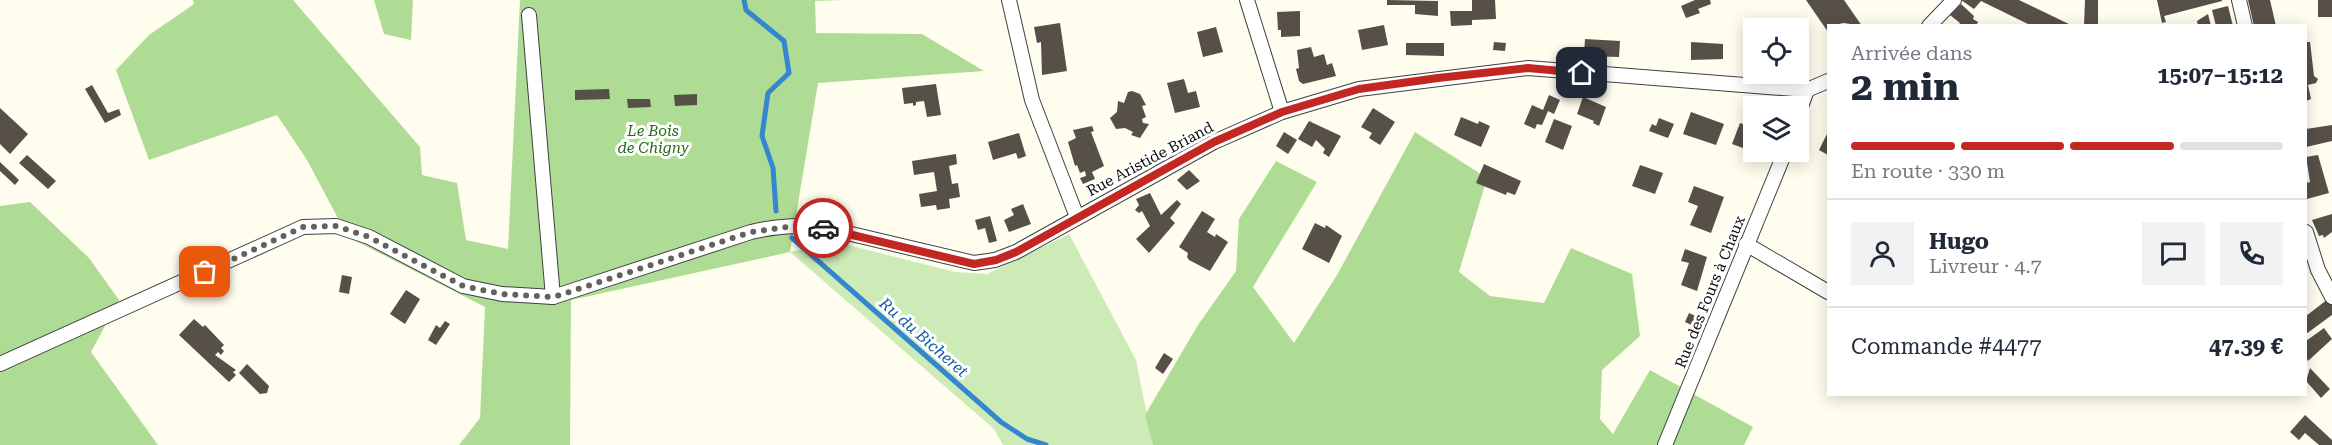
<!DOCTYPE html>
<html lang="fr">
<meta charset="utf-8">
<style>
:root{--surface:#fff;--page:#f2f2f3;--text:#1f2937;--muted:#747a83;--line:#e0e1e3;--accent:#c22721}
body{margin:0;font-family:"Roboto Serif",serif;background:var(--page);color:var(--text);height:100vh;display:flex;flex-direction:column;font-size:22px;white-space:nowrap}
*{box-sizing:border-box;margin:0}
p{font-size:20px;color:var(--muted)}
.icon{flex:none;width:33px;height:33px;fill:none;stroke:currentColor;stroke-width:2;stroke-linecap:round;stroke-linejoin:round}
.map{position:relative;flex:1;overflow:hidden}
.drawer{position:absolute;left:1827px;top:24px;width:480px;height:372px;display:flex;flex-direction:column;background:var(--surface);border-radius:0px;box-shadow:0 3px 15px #0003}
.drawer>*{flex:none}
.tools{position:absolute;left:1743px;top:18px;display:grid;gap:12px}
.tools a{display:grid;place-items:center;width:66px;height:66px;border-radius:0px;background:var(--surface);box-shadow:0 3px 15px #0003;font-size:30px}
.pin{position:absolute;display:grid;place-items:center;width:51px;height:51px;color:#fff;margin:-26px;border-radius:12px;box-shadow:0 3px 9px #0006}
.courier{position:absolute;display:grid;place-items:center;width:60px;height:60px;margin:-30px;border:4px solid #c22721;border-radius:50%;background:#fff;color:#222;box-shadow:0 2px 8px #0007}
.summary em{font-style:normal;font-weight:700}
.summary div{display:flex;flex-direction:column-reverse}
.summary{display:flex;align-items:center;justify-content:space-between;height:102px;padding:0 24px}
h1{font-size:39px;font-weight:700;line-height:45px}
.bar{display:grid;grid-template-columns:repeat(4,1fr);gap:9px 6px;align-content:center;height:72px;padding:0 24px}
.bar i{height:8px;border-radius:4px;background:var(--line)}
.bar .selected{background:var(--accent)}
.bar p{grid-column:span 4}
.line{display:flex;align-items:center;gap:15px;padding:0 24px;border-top:2px solid var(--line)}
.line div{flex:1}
.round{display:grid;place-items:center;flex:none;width:63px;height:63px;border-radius:0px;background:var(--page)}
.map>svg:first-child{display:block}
</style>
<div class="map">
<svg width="2332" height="445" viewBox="0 0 2332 445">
<rect width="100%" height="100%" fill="#fffdee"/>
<path fill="#cdebb6" d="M1069 234 1136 360 1153 445H1003L994 429 790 252 836 242 955 272 987 274Z"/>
<g fill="#afdc95">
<path d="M193 0H293L420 147 422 175 457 183 466 240 508 249 520 0H843L815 1 816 33 922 34 984 71 818 83 790 252 571 300 570 445H459L480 418 485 307 348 237 307 160 277 115 149 160 116 70 149 35 194 4Z"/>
<path d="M374 0H413L411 40 384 34Z"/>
<path d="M1415 132 1487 178 1459 272 1490 296 1544 303 1571 248 1632 274 1640 336 1602 370 1600 419 1613 434 1650 370 1753 427 1744 445H1153L1145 415 1198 325 1236 271 1239 219 1276 161 1317 182 1253 287 1294 343 1337 275Z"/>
<path d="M30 202 89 258 119 300 91 352 158 445H0V206Z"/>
</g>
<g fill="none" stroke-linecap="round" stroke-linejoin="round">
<g stroke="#3586d1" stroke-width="5">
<path d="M744 0 746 10 784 41 789 73 768 93 762 136 773 168 776 211"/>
<path d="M792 238 1001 422 1027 439 1046 445"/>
</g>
</g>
<g fill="#575049">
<path d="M1387 0 1438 1V16L1415 14V5H1387Z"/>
<path d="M1472 0H1495L1496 19 1472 20V25L1451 26 1450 11H1472Z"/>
<path d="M1695 0H1710L1711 4 1698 9 1700 13 1686 18 1681 6Z"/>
<path d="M1806 0H1844L1862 26 1844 23 1828 26V32Z"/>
<path d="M1961 0H2019L2073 26H2032L1981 1 1974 9Z"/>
<path d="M2085 0H2098V26H2084Z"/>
<path d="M2157 0H2222V1L2164 16 2166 22 2162 23Z"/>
<path d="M2248 0H2270L2276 26H2254Z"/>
<rect x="2318" y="0" width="14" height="17"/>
<path d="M1961 4 1974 16 1973 19 1978 22 1976 26H1958L1960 23 1950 15Z"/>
<path d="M2228 6 2233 26H2216L2212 10Z"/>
<path d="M1300 11V36L1281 37V30H1278L1277 12Z"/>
<path d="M2208 14 2211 26H2198L2197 21Z"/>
<path d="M1060 23 1067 71 1042 75 1041 42 1037 43 1034 27Z"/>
<path d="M1384 25 1388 45 1362 50 1358 30Z"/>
<path d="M1216 27 1223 52 1203 57 1197 32Z"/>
<path d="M1585 39 1620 41 1619 57 1584 56Z"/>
<path d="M1494 42 1506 43 1505 51 1493 50Z"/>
<path d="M1691 42 1723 44V59L1691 60Z"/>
<path d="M2306 42H2310L2314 76 2318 79 2316 83 2308 85 2311 99 2306 101Z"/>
<path d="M1406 43H1444V56L1406 55Z"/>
<path d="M1311 47 1314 57 1324 54 1327 65 1332 63 1336 76 1303 84 1299 81 1296 69 1299 68 1297 50Z"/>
<path d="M1757 74H1797V76L1757 79Z"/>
<path d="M1184 79 1188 93 1196 91 1200 107 1175 113 1167 83Z"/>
<path d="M936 84 941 115 927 117 924 101 916 102V105L913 106V103L904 104 902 88Z"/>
<path d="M92 85 108 113 119 109 121 115 105 123 85 89Z"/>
<path d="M609 89 610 99 575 100V90Z"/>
<path d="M1132 91 1140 94 1146 105 1142 106 1146 117 1142 119 1143 123 1149 124 1140 138 1131 135 1133 132 1125 128 1116 129 1110 118 1117 112 1118 101 1124 103 1128 92Z"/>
<path d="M697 94V105L675 106 674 95Z"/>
<path d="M1549 95 1560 100 1554 114 1548 111 1542 125 1537 124 1535 129 1524 124 1532 105 1543 110Z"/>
<path d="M1583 97 1606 107 1599 126 1593 123 1594 121 1577 114Z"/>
<path d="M627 99H650L651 107 628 108Z"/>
<path d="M0 108 28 134 10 154 0 144Z"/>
<path d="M1373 108 1395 122 1380 145 1369 138 1372 133 1361 127Z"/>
<path d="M1691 112 1724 124 1716 145 1683 134Z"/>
<path d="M1461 117 1478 124 1479 121 1490 126 1481 147 1454 135Z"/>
<path d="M1659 118 1674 124 1668 138 1649 131 1652 124 1656 126Z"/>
<path d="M1554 119 1572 126 1563 150 1545 142Z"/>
<path d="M1309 121 1341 136 1329 157 1323 153 1325 149 1316 140 1312 147 1298 139Z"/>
<path d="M1740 123 1754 128V152L1732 144Z"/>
<path d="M2332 125V141L2306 147V129Z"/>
<path d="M1092 126 1094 131 1091 132 1104 166 1092 172 1095 179 1083 184 1080 178 1086 176 1085 171 1080 173 1077 165 1075 166 1068 142 1076 138 1073 130Z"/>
<path d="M1284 132 1297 140 1288 154 1276 146Z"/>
<path d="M1828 132V155L1819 150Z"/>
<path d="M1019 133 1026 156 1018 159 1016 153 993 160 988 142Z"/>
<path d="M1160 150 1164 161 1156 165 1151 155Z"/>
<path d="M956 154 957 164 949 166 952 184 958 183 960 197 949 199 950 208 937 210 936 205 921 207 919 194 937 191 934 172 914 175 912 161Z"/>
<path d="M27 155 56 181 48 189 19 163Z"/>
<path d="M2318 155 2329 193 2307 199 2306 183 2310 182 2306 157Z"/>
<path d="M0 162 19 180 15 185 0 171Z"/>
<path d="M1484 164 1521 181 1515 195 1507 192 1506 195 1476 183Z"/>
<path d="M1640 165 1663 173 1655 194 1632 186Z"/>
<path d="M1189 170 1200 181 1187 190 1177 180Z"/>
<path d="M1694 186 1724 197 1711 233 1690 225 1698 206 1688 202Z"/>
<path d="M1150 193 1161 215 1177 200 1181 204 1170 218 1175 223 1149 253 1136 239 1150 226 1142 211 1139 213 1135 210 1139 205 1136 199Z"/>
<path d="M1023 204 1031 224 1009 232 1004 220 1014 215 1011 209Z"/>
<path d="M1202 211 1215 219 1207 232 1215 237 1216 234 1228 242 1210 271 1189 260 1187 257 1188 253 1179 247Z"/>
<path d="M2332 214V232L2324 238 2323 235 2319 236 2312 220Z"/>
<path d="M990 216 997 241 989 243 985 228 978 230 975 220Z"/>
<path d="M1315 223 1325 228 1326 225 1342 236 1329 263 1302 249Z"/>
<path d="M1685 249 1707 257 1697 291 1681 285 1689 263 1681 261Z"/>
<path d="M342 275 352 277 349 294 339 292Z"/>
<path d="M406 290 420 299 405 324 390 314Z"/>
<path d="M2328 299 2332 305V315L2306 334V316Z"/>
<path d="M1689 313 1702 319 1698 328 1685 322Z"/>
<path d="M194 319 203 327 205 325 224 345 221 348 224 351 221 355 218 352 215 355 236 370 233 372 236 375 229 382 179 335Z"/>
<path d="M445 321 450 324 436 345 428 340 436 325 440 328Z"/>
<path d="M2324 328 2332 339 2308 361 2306 357V341Z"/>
<path d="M1164 353 1173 359 1163 374 1155 368Z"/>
<path d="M247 364 269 386 267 393 260 394 239 373Z"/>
<path d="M2310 368 2330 389 2321 398 2306 381Z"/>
<path d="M2305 415 2332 440V445H2319L2305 433 2299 440 2290 432Z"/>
</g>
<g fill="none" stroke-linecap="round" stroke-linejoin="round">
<g stroke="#404040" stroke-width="16">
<g id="minor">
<path d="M1009 0 1032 100 1077 217"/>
<path d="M1247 0 1282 112"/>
<path d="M2239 0 2245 26"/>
<path d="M529 15 553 297"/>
<path d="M1929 26 1954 0"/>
<path d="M1798 115 1807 90"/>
<path d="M2306 232 2318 270 2332 297"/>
<path d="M1746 244 1828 292"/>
<path d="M0 364 303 227 336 226 369 237 463 286 502 294 553 297 751 232C777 226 800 224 826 228L974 263 995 260 1016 252 1214 142 1282 112 1359 89 1528 68 1807 90 1828 81"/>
<path d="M1665 445 1785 152"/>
</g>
</g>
<use href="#minor" stroke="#fff" stroke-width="14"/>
</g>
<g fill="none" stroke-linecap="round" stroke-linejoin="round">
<path stroke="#62615c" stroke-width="6" stroke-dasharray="0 10.8" d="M205 272 303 227 336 226 369 237 463 286 502 294 554 297 751 232 802 225 823 228"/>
<path stroke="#c22721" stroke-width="8" d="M823 228 974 264 996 260 1016 252 1214 142 1282 112 1359 89 1438 78 1528 68 1582 73"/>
</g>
<g text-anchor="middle" stroke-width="6" stroke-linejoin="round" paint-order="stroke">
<g font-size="15" font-style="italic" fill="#25671c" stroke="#fff">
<text x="653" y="136">Le Bois<tspan x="653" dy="17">de Chigny</tspan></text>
</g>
<g font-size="15" fill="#0d0d0d" stroke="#fff">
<text transform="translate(1150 159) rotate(-28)" y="5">Rue Aristide Briand</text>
<text transform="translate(1710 292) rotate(-68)" y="5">Rue des Fours à Chaux</text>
</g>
<g font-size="16" font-style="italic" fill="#1358a3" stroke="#fff">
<text transform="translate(924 337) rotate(41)" y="6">Ru du Bicheret</text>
</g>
</g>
</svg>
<div class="tools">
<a><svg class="icon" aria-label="locate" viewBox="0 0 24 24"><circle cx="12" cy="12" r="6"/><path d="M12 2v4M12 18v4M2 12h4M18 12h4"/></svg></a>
<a><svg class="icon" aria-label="layers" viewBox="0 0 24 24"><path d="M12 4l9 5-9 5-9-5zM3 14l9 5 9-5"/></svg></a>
</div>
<div class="pin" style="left:205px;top:272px;background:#ea580c"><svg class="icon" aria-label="bag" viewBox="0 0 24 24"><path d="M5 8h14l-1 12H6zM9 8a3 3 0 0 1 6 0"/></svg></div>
<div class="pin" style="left:1582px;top:73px;background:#1f2937"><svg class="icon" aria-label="home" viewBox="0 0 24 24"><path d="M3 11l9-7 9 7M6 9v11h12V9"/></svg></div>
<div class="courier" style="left:823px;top:228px"><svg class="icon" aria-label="car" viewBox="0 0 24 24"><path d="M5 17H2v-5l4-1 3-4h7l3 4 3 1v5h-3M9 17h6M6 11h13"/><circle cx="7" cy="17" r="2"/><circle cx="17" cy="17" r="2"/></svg></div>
<section class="drawer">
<div class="summary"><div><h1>2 min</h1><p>Arrivée dans</p></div><em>15:07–15:12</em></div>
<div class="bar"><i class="selected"></i><i class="selected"></i><i class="selected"></i><i></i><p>En route · 330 m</p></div>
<div class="line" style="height:108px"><a class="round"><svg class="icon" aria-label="person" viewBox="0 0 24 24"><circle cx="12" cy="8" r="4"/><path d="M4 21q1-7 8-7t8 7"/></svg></a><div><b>Hugo</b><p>Livreur · 4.7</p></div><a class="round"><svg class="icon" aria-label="chat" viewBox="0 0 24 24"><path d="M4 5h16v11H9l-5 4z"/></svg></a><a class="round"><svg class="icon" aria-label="phone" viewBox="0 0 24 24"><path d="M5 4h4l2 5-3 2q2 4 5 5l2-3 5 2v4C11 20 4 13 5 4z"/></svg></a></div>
<div class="line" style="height:78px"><div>Commande #4477</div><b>47.39 €</b></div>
</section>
</div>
